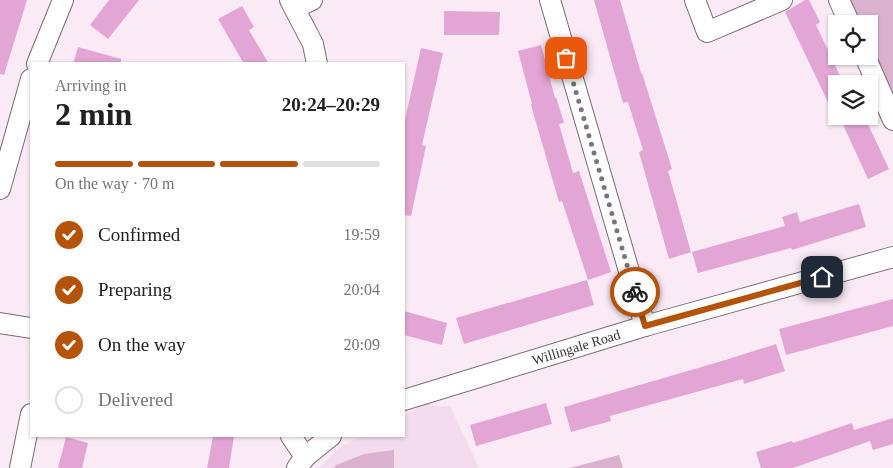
<!DOCTYPE html>
<meta charset="utf-8">
<style>
:root{--surface:#fff;--page:#f6f6f6;--text:#202124;--muted:#757577;--line:#e0e0e0;--accent:#b45309}
body{margin:0;font-family:"Times New Roman",serif;background:var(--page);color:var(--text);height:100vh;display:flex;flex-direction:column;font-size:19px;white-space:nowrap}
*{box-sizing:border-box;margin:0}
p{font-size:16px;color:var(--muted)}
.icon{flex:none;width:28px;height:28px;fill:none;stroke:currentColor;stroke-width:2;stroke-linecap:round;stroke-linejoin:round}
.map{position:relative;flex:1;overflow:hidden}
.panel{position:absolute;left:30px;top:62px;width:375px;height:375px;display:flex;flex-direction:column;background:var(--surface);border-radius:0px;box-shadow:0 1px 4px #0004}
.panel>*{flex:none}
.fabs{position:absolute;left:828px;top:15px;display:grid;gap:10px}
.fabs a{display:grid;place-items:center;width:50px;height:50px;border-radius:0px;background:var(--surface);box-shadow:0 1px 4px #0004;font-size:25px}
.pin{position:absolute;display:grid;place-items:center;width:42px;height:42px;color:#fff;margin:-21px;border-radius:10px;box-shadow:0 2px 8px #0006}
.courier{position:absolute;display:grid;place-items:center;width:50px;height:50px;margin:-25px;border:4px solid #b45309;border-radius:50%;background:#fff;color:#222;box-shadow:0 1px 6px #0007}
.headline em{font-style:normal;font-weight:700}
.headline div{display:flex;flex-direction:column-reverse}
.headline{display:flex;align-items:center;justify-content:space-between;height:85px;padding:0 25px}
h1{font-size:32px;font-weight:700;line-height:38px}
.bar{display:grid;grid-template-columns:repeat(4,1fr);gap:8px 5px;align-content:center;height:60px;padding:0 25px}
.bar i{height:6px;border-radius:4px;background:var(--line)}
.bar .selected{background:var(--accent)}
.bar p{grid-column:span 4}
ol{padding:0 25px;list-style:none}
li{display:flex;align-items:center;gap:15px;height:55px}
li p{margin-inline-start:auto}
li .icon{padding:5px;border-radius:50%;background:var(--accent);color:#fff;stroke-width:4}
li:last-child{color:var(--muted)}
li i{width:28px;height:28px;border:2px solid var(--line);border-radius:50%}
.map>svg:first-child{display:block}
</style>
<div class="map">
<svg width="893" height="468" viewBox="0 0 893 468">
<rect width="100%" height="100%" fill="#faeaf6"/>
<path fill="#f3dcec" d="M429 402 431 406H450L479 468H319L339 448 362 436H404V415Z"/>
<g fill="#dab2cf">
<path d="M850 0H893V93L869 41V24H861Z"/>
<path d="M394 450V468H334L336 465 364 454Z"/>
<path d="M619 455 623 468H570Z"/>
</g>
<g fill="#e3a5d4">
<path d="M0 0H27L4 75 0 74Z"/>
<path d="M109 0H139L108 39 90 25Z"/>
<path d="M594 0H620L641 73H642L672 169 668 171 691 252 669 259 639 152 643 150 628 102 623 103Z"/>
<path d="M805 0H809L820 22 816 25 844 84H836V119L785 12Z"/>
<path d="M242 6 254 27 249 30 269 64H244L218 19Z"/>
<path d="M444 11 500 12 499 35H444Z"/>
<path d="M541 45 555 98 556 97 564 123 559 124 573 173 579 171 611 272 588 280 562 201 559 202 531 105 532 104 518 51Z"/>
<path d="M78 47 121 59V64H73Z"/>
<path d="M421 48 443 53 422 145 426 146 411 216 404 215V124Z"/>
<path d="M839 116H864L889 169 868 179Z"/>
<path d="M859 204 866 227 792 250 791 248 698 273 692 252 785 226 782 217 797 212 800 222Z"/>
<path d="M587 280 594 305 464 344 456 318Z"/>
<path d="M893 299V326L786 355 779 329Z"/>
<path d="M404 311 447 323 442 345 404 335Z"/>
<path d="M776 344 785 371 744 384 743 379 610 416 611 421 571 432 564 407 722 361Z"/>
<path d="M546 403 552 424 476 446 470 425Z"/>
<path d="M893 418V444L873 450 870 441 793 468H761L756 452 792 441 793 443 852 423 854 430Z"/>
<path d="M213 436H234L229 468H207Z"/>
<path d="M66 437 88 443 82 468H58Z"/>
</g>
<g fill="none" stroke-linecap="round" stroke-linejoin="round">
<g stroke="#796b75" stroke-width="22">
<g id="minor">
<path d="M290 0 313 44 317 64"/>
<path d="M550 0 645 326"/>
<path d="M695 0 707 32 782 0"/>
<path d="M839 0 850 24"/>
<path d="M295 8 312 0"/>
<path d="M865 56 893 120"/>
<path d="M37 64 63 0"/>
<path d="M0 189 31 79"/>
<path d="M0 323 31 328"/>
<path d="M404 400 645 326 893 257"/>
<path d="M291 436 305 457"/>
<path d="M20 468 31 414"/>
<path d="M297 468 305 457 331 436"/>
</g>
</g>
<use href="#minor" stroke="#fff" stroke-width="20"/>
</g>
<g fill="none" stroke-linecap="round" stroke-linejoin="round">
<path stroke="#7d737a" stroke-width="5" stroke-dasharray="0 9" d="M566 58 635 292"/>
<path stroke="#b45309" stroke-width="6" d="M635 292 645 326 822 277"/>
</g>
<g text-anchor="middle" stroke-width="4" stroke-linejoin="round" paint-order="stroke">
<g font-size="14" fill="#393337" stroke="#fdfdfd">
<text transform="translate(576 347) rotate(-17)" y="5">Willingale Road</text>
</g>
</g>
</svg>
<div class="fabs">
<a><svg class="icon" aria-label="locate" viewBox="0 0 24 24"><circle cx="12" cy="12" r="6"/><path d="M12 2v4M12 18v4M2 12h4M18 12h4"/></svg></a>
<a><svg class="icon" aria-label="layers" viewBox="0 0 24 24"><path d="M12 4l9 5-9 5-9-5zM3 14l9 5 9-5"/></svg></a>
</div>
<div class="pin" style="left:566px;top:58px;background:#ea580c"><svg class="icon" aria-label="bag" viewBox="0 0 24 24"><path d="M5 8h14l-1 12H6zM9 8a3 3 0 0 1 6 0"/></svg></div>
<div class="pin" style="left:822px;top:277px;background:#1f2937"><svg class="icon" aria-label="home" viewBox="0 0 24 24"><path d="M3 11l9-7 9 7M6 9v11h12V9"/></svg></div>
<div class="courier" style="left:635px;top:292px"><svg class="icon" aria-label="bike" viewBox="0 0 24 24"><circle cx="6" cy="16" r="4"/><circle cx="18" cy="16" r="4"/><path d="M6 16l4-8h5l3 8M10 8l3 8H6M13 5h3"/></svg></div>
<section class="panel">
<div class="headline"><div><h1>2 min</h1><p>Arriving in</p></div><em>20:24–20:29</em></div>
<div class="bar"><i class="selected"></i><i class="selected"></i><i class="selected"></i><i></i><p>On the way · 70 m</p></div>
<ol>
<li><svg class="icon" aria-label="check" viewBox="0 0 24 24"><path d="M5 12l5 5 9-10"/></svg>Confirmed<p>19:59</p></li>
<li><svg class="icon" aria-label="check" viewBox="0 0 24 24"><path d="M5 12l5 5 9-10"/></svg>Preparing<p>20:04</p></li>
<li><svg class="icon" aria-label="check" viewBox="0 0 24 24"><path d="M5 12l5 5 9-10"/></svg>On the way<p>20:09</p></li>
<li><i></i>Delivered</li>
</ol>
</section>
</div>
